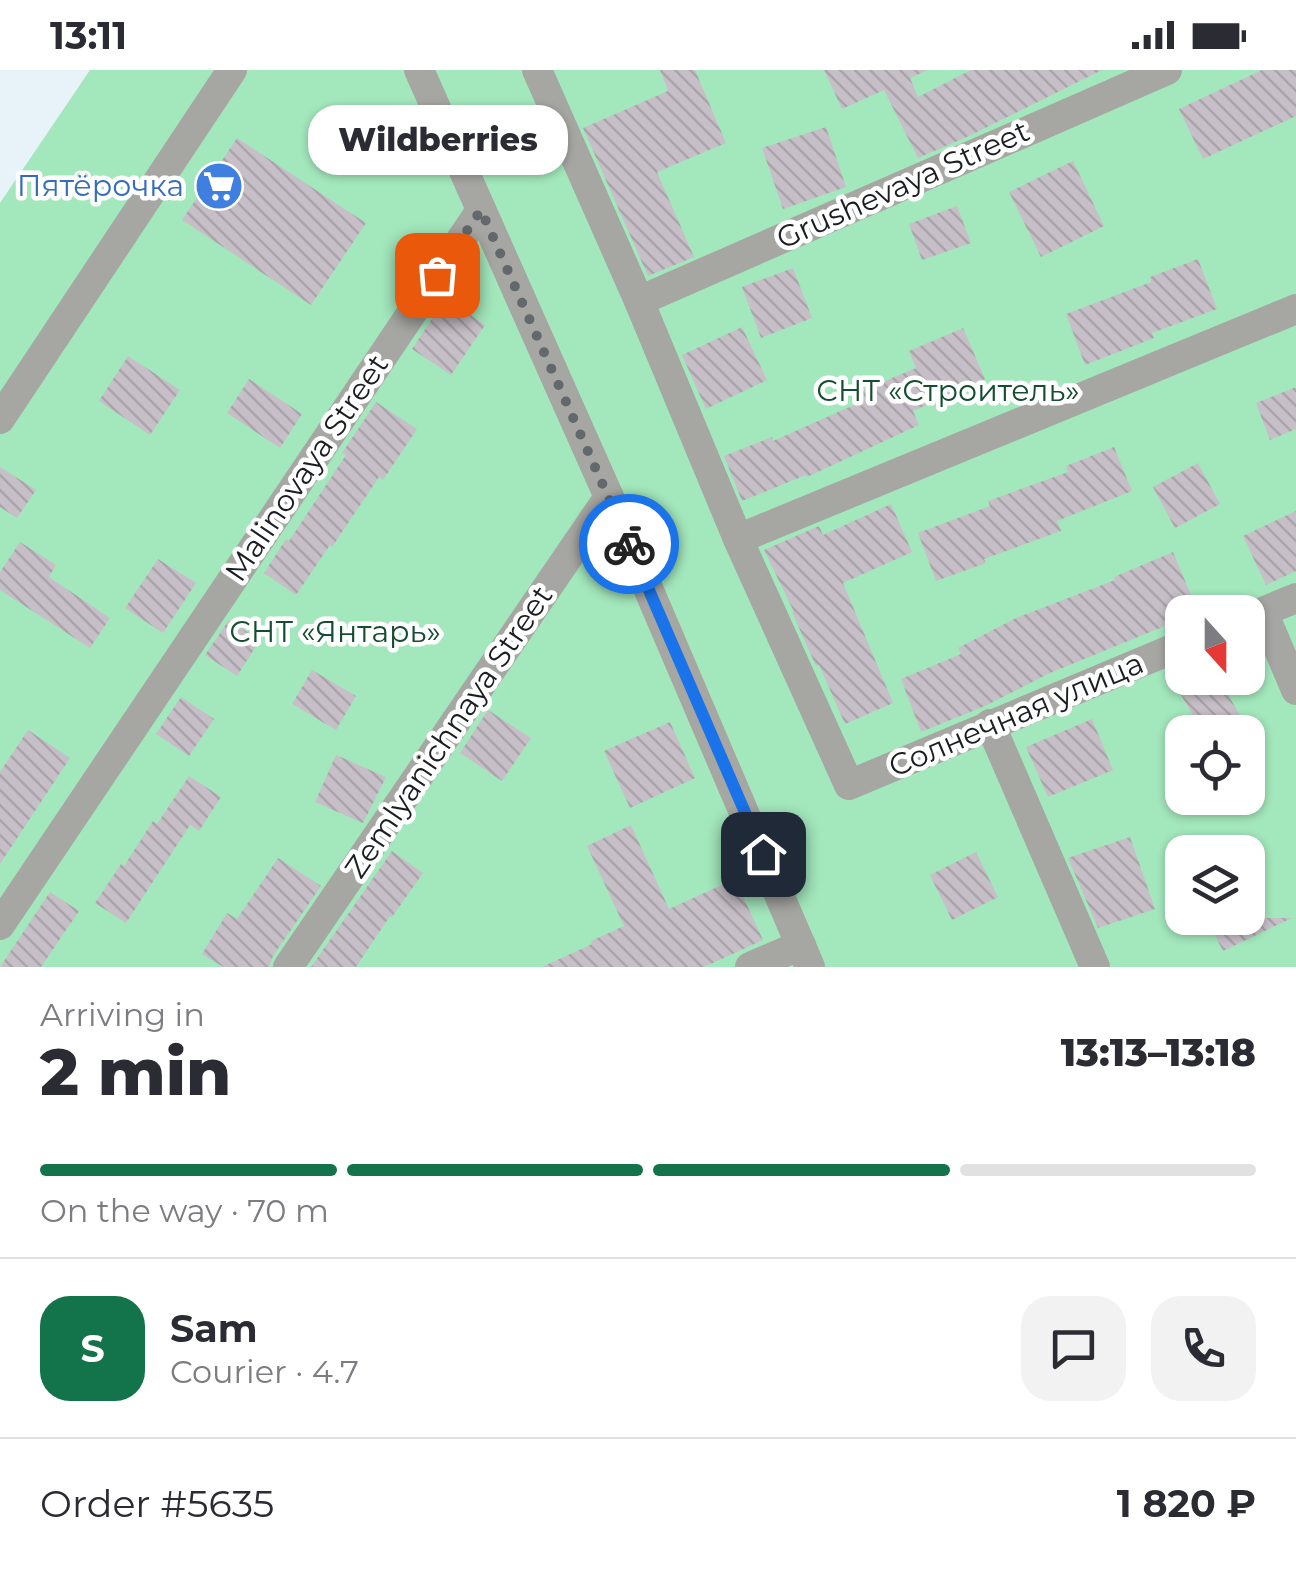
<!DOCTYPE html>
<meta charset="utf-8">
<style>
:root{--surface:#fff;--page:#f2f2f3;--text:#2b2b33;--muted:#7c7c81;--line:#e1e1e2;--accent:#13734a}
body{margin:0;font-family:Montserrat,sans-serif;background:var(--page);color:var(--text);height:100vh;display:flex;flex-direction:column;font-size:38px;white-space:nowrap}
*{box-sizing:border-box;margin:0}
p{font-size:32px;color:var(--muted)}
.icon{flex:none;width:55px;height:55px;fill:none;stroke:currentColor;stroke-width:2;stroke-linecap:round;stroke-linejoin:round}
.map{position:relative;height:897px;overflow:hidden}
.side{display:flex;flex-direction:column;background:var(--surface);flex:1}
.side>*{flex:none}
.needle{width:65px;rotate:159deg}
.fabs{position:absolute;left:1165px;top:525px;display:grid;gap:20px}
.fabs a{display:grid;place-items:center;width:100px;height:100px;border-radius:20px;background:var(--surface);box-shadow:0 2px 8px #0004;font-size:50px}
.pin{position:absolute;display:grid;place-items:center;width:85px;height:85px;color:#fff;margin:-42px;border-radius:20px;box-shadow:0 5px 15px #0006}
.courier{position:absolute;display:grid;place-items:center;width:100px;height:100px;margin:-50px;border:8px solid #1a73e8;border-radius:50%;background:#fff;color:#222;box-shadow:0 2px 12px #0007}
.bubble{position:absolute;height:70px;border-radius:30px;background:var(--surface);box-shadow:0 2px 8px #0004;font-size:32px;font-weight:800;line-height:70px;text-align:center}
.overview em{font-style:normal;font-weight:800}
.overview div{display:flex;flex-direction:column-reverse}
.overview{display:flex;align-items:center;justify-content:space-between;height:170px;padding:0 40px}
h1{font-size:65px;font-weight:800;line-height:75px}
.bar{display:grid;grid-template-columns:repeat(4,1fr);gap:15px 10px;align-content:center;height:120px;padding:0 40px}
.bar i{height:12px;border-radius:8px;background:var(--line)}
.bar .active{background:var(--accent)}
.bar p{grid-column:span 4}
.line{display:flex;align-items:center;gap:25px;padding:0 40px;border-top:2px solid var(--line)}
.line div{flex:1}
.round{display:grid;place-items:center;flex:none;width:105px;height:105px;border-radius:30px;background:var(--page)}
.status{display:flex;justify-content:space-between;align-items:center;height:70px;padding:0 50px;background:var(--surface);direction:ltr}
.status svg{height:28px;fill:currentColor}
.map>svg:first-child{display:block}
</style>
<div class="status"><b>13:11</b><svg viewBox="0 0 49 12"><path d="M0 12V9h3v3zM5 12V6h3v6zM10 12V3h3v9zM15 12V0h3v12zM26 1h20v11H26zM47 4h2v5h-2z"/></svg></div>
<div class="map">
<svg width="1296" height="897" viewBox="0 0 1296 897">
<defs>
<pattern id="building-back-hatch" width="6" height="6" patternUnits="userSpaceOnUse" patternTransform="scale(2.5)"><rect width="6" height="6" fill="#c7bfc7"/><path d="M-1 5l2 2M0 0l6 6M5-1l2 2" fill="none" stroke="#aaa4ab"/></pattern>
</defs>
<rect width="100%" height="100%" fill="#e8f2f9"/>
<path fill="#a3e7bc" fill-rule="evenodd" d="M90 0H1296V897H0V133ZM1182 542H1248V608H1182ZM1182 662H1248V728H1182ZM1182 782H1248V848H1182Z"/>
<g fill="url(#building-back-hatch)">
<path d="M660 0H695L726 73 657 102 694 187 648 206 583 58 668 21Z"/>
<path d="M824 0H928L910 8 918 27 971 0H1102L971 65 918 88 884 20 842 39Z"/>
<path d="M1262 0H1296V46L1203 89 1179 39Z"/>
<path d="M826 57 846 117 783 139 762 78Z"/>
<path d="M237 68 366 153 311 235 182 150Z"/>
<path d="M1073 91 1104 156 1041 187 1009 122Z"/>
<path d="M957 136 971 173 922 190 909 154Z"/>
<path d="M1198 189 1217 239 1152 263 1154 268 1085 295 1066 244 1151 212 1150 207Z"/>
<path d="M793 198 812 248 761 268 742 217Z"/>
<path d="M446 228 485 255 451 305 412 279Z"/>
<path d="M742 257 767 310 706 339 682 285Z"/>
<path d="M963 258 985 309 913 341 919 355 807 407 806 405 742 431 724 386 772 367 773 371 863 331 859 322 916 298 909 281Z"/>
<path d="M128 286 180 320 150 365 99 331Z"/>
<path d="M249 309 302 344 280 378 227 343Z"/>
<path d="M1296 317V359L1270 370 1256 333Z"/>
<path d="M376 332 417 359 383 410 379 407 332 477 330 475 296 525 264 503 286 469 289 471 346 385 342 383Z"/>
<path d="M1114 377 1132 421 1057 451 1061 461 984 489 986 493 936 511 918 463 990 436 988 431 1068 402 1066 396Z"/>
<path d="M1198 393 1220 434 1175 458 1153 417Z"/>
<path d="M0 397 36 420 17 448 0 437Z"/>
<path d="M891 434 912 482 843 513 893 633 845 654 819 595 816 596 792 542H794L764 480 819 456 823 465Z"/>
<path d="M1296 441V501L1266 515 1243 466Z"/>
<path d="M20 472 56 495 49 507 110 548 90 578 0 520V502Z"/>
<path d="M1173 482 1198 542H1182V549L1050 603 985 636 921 662 901 609 961 584 958 578 1016 548 1115 510 1114 507Z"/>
<path d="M158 489 196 513 163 563 125 538Z"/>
<path d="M229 550 260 570 237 606 205 585Z"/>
<path d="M312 600 356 626 336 660 292 634Z"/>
<path d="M1189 608H1218L1250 662H1203L1175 615Z"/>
<path d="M181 627 214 649 189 686 156 664Z"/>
<path d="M488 640 531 668 502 711 460 683Z"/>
<path d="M1092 649 1113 700 1048 727 1026 677Z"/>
<path d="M670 652 695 708 630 738 604 681Z"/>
<path d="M28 660 70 688 0 794V702Z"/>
<path d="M336 685 386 707 363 753 315 732Z"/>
<path d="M189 706 221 727 199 761 190 755 126 853 95 833 121 794 124 796 153 751 157 754Z"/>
<path d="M631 755 669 839 735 809 763 870 704 897H542L592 874 591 871 624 856 587 776Z"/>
<path d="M1130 767 1155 839 1098 858 1068 788Z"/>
<path d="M392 781 423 803 392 847 390 846 356 897H311Z"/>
<path d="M976 782 998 827 952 850 930 805Z"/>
<path d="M278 788 321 816 273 886 269 897H223L202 884 227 843 237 849Z"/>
<path d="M50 822 79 841 41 897H0Z"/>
<path d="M1206 848H1292L1223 881Z"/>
</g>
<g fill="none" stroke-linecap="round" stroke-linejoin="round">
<g stroke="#a6a6a2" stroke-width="30">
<path d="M419 0 609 427 810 897"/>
<path d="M537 0 639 231 738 469 849 715 1182 575"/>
<path d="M639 231 1167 0"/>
<path d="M0 349 232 0"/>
<path d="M738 469 1296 239"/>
<path d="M1263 542 1296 620"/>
<path d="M1248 548 1296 528"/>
<path d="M990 654 1095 897"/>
<path d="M0 855 481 140"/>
<path d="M288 897 609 427"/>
<path d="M750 897 801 875"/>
</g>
</g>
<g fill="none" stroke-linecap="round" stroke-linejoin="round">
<path stroke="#62686c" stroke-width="10" stroke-dasharray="0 18" d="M437 205 481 140 629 474"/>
<path stroke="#1a73e8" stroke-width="12" d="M629 474 763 784"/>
</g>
<defs>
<g id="supermarket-disc" transform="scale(2.5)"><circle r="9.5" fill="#3f7fe0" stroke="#fff"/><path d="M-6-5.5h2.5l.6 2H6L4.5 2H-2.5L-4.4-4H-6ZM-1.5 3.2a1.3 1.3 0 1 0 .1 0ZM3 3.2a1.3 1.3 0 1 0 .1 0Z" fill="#fff"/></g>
</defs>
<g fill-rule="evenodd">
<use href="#supermarket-disc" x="219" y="116"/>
</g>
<g text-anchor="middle" stroke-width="9" stroke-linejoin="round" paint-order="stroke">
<g font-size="30" fill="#1a1e20" stroke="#fff">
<text transform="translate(903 115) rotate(-24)" y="10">Grushevaya Street</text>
<text transform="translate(307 398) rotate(-56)" y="10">Malinovaya Street</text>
<text transform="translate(1016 645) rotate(-23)" y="10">Солнечная улица</text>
<text transform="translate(449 662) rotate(-56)" y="10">Zemlyanichnaya Street</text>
</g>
<g font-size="30" fill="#366cbe" stroke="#fff" text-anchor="end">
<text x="184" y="126">Пятёрочка</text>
</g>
<g font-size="30" fill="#144d2f" stroke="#fff">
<text x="948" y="331">СНТ «Строитель»</text>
<text x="335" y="572">СНТ «Янтарь»</text>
</g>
</g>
</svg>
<div class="fabs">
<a><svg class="needle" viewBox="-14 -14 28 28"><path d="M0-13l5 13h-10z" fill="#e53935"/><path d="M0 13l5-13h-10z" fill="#7c7c81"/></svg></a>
<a><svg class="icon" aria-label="locate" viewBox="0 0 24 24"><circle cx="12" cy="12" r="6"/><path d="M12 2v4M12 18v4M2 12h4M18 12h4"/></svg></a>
<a><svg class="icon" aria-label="layers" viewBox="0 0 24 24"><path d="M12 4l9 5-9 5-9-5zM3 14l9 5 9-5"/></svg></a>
</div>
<div class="pin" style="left:437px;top:205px;background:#ea580c"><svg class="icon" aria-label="bag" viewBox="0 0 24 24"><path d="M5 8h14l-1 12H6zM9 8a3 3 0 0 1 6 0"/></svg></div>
<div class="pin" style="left:763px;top:784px;background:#1f2937"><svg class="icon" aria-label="home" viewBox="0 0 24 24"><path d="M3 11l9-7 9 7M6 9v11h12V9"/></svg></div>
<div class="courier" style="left:629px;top:474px"><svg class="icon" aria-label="bike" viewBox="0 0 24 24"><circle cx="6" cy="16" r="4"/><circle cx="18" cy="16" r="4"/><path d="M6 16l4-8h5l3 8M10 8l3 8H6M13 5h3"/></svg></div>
<div class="bubble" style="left:308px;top:35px;width:260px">Wildberries</div>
</div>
<section class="side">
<div class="overview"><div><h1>2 min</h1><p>Arriving in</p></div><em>13:13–13:18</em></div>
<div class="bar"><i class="active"></i><i class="active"></i><i class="active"></i><i></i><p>On the way · 70 m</p></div>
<div class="line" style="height:180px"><b class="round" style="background:var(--accent);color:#fff">S</b><div><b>Sam</b><p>Courier · 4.7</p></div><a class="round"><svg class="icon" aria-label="chat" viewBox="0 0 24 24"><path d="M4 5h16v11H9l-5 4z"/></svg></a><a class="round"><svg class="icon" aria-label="phone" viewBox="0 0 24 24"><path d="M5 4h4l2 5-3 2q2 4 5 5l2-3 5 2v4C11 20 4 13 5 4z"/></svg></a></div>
<div class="line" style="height:130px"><div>Order #5635</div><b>1 820 ₽</b></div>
</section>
